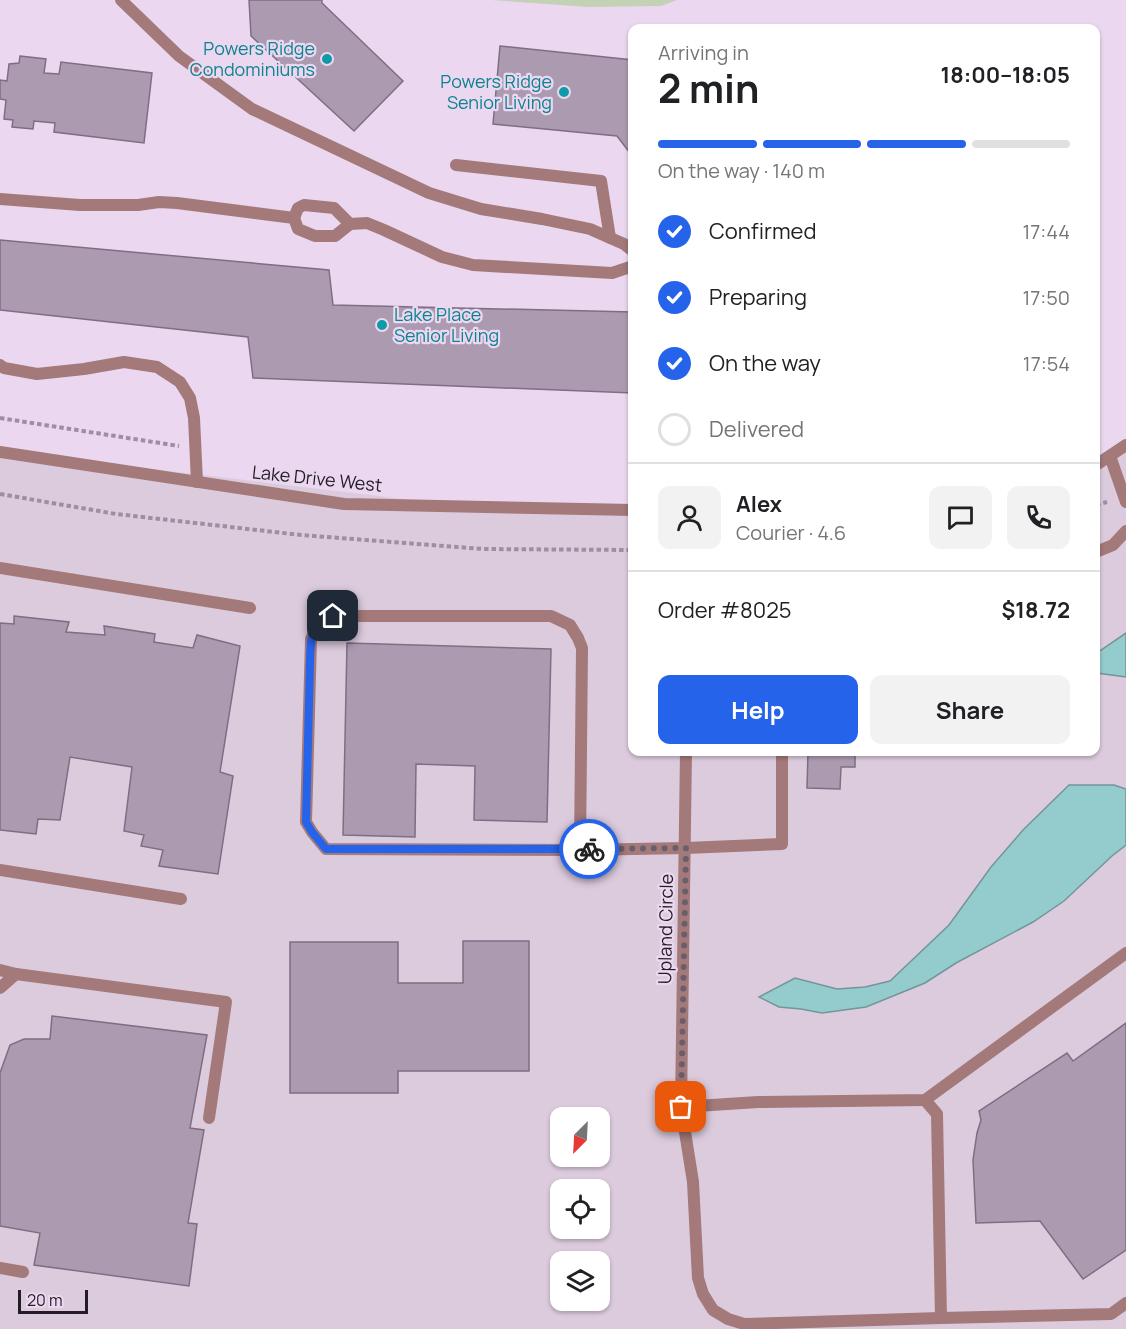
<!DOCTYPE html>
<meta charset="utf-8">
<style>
:root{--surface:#fff;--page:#f2f2f2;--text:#202124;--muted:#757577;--line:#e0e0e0;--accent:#2563eb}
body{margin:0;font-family:Manrope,sans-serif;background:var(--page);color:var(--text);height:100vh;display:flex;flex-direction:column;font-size:22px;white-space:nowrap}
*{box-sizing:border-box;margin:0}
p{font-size:20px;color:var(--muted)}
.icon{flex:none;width:33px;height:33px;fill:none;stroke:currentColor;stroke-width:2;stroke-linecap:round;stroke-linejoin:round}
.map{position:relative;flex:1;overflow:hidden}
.drawer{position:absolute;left:628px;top:24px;width:472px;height:732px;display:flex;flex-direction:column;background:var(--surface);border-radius:12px;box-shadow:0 2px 4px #0004}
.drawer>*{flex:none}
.needle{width:39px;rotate:204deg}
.tools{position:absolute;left:550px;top:1107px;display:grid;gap:12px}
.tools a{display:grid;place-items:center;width:60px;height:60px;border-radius:12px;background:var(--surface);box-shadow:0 2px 4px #0004;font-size:30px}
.scale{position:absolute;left:18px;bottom:15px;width:70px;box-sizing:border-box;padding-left:6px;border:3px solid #231c25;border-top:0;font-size:16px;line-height:21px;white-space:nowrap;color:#231c25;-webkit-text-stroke:4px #ebd8f0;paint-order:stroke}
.pin{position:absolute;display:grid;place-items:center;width:51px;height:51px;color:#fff;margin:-26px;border-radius:12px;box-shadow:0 3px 9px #0006}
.courier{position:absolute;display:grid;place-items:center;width:60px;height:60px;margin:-30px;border:4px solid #2563eb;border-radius:50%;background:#fff;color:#222;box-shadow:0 2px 8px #0007}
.head em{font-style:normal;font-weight:700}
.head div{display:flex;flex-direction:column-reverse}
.head{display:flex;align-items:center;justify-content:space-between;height:102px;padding:0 30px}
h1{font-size:39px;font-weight:700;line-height:45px}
.bar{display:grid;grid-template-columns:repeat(4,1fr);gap:9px 6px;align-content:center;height:72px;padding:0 30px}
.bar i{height:8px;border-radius:4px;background:var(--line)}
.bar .active{background:var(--accent)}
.bar p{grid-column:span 4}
.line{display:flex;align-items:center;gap:15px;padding:0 30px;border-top:2px solid var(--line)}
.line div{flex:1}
.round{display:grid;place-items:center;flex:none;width:63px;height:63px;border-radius:12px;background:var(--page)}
ol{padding:0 30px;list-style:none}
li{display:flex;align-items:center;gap:18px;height:66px}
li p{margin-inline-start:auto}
li .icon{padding:6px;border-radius:50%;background:var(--accent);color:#fff;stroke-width:4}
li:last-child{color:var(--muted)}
li i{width:33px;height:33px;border:3px solid var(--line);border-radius:50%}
.action{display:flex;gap:12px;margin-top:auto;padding:12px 30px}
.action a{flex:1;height:69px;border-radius:12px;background:var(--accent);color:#fff;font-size:24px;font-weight:700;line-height:69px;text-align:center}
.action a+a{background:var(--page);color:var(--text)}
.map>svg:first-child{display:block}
</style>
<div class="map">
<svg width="1126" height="1329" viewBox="0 0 1126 1329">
<rect width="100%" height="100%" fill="#ebd8f0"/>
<path fill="#dccbdd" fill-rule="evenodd" d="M1126 443V1329H0V451L472 507 633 510V752H1096L1097 459ZM561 1118H600V1156H561ZM561 1190H600V1228H561ZM561 1262H600V1300H561Z"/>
<path fill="#c3d2b4" d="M491 0H677L661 6 588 7Z"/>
<g fill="#94cbcc" stroke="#72969a" stroke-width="1.5">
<path d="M1126 633V677L1097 673V653Z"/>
<path d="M1069 785H1114L1126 789V845L1112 856 1064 901 1033 922 956 963 925 983 866 1007 822 1013 801 1009 779 1007 759 997 795 978 837 989 865 987 890 981 949 925 991 867 1023 830Z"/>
</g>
<g fill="#ac9ab1" stroke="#7f6e83" stroke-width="1.5">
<path d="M249 0H322V3L403 81 354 131 251 36Z"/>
<path d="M500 46 633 60V157L617 136 493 124Z"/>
<path d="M20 56 46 59 44 73 59 74 61 62 152 73 144 143 54 132 55 123 34 121 33 129 12 127 13 120 4 119 6 100 0 99V80L7 81 9 64 19 63Z"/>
<path d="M0 240 329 270 333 305 633 312V393L253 378 248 337 0 310Z"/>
<path d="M14 616 69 622 66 632 105 635 104 626 155 634 154 642 193 648 197 635 240 646 220 772 233 776 218 874 159 866 163 850 141 846 144 835 124 831 132 767 70 757 60 820 38 819 36 834 0 830V623L14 624Z"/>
<path d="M347 643 551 649 547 822 474 820 475 766 416 764 415 837 343 835Z"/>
<path d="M808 752H855V767H841L840 789 807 788Z"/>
<path d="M463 941H529V1071H398V1093H290V942H398V983H463Z"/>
<path d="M52 1016 207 1035 190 1128 204 1130 188 1223 197 1224 189 1286 34 1265 40 1233 0 1226V1073L10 1045 24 1039H50Z"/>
<path d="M1126 1023V1250L1083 1279 1040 1221 976 1223 973 1160 977 1133 981 1120 979 1111 1067 1053 1073 1061Z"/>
</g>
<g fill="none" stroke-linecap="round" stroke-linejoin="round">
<g stroke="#9d8ea1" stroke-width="4" stroke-dasharray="4.5 3" stroke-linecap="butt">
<path d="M0 418 179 446"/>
<path d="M0 494 116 514 301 535 483 549 633 550"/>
<path d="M1096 505 1107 502"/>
</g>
<g stroke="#a3797a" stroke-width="12">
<path d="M121 0 179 56 252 109 429 193 481 209 542 219 590 229 624 244 633 251"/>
<path d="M456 165 601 181 610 238"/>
<path d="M0 199 80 205H138L159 202 177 203 294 218 298 229 315 236H335L350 224 367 223 384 230 442 257 473 265 612 273 633 266"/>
<path d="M294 218 298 208 304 205 334 208 350 224"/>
<path d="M0 365 4 368 37 374 84 369 124 362 157 367 180 382 190 398 194 418 197 482"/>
<path d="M1110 456 1126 502"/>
<path d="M1096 552 1113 545 1126 531"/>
<path d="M0 568 250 608"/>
<path d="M580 850 582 648 578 638 570 625 551 616H333L317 626 311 639 306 822 312 832 326 849 580 850 686 848 782 844V752"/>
<path d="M0 870 181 899"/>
<path d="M0 970 16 974 226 1002 209 1118"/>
<path d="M0 988 16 974"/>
<path d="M925 1100 937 1114 941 1318 1111 1314 1126 1303"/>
<path d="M0 1268 23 1272"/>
<path d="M941 1318 744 1324 728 1319 713 1310 703 1294 698 1278 693 1182 681 1107 758 1102 925 1100 1126 953"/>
</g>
<path stroke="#a3797a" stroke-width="12" d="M681 1107 686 752"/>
<g stroke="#a3797a" stroke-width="12">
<path d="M0 452 344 504 633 510"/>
<path d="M1096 465 1126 445"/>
</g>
</g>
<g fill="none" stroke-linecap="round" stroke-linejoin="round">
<path stroke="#695e6c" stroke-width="6" stroke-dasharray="0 10.8" d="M589 849 686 848 681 1107"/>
<path stroke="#2563eb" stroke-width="8" d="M333 616C309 630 311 635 310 662L306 822 312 832 326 849H589"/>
</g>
<g fill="#0f9aa8" stroke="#ebd8f0" stroke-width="2">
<circle cx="327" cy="59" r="6"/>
<circle cx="564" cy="92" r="6"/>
<circle cx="382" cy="325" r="6"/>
</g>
<g text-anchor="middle" stroke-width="4.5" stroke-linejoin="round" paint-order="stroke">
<g font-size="18" fill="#0d838f" stroke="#ebd8f0" text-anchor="end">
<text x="315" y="55">Powers Ridge<tspan x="315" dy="21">Condominiums</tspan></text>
<text x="552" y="88">Powers Ridge<tspan x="552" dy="21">Senior Living</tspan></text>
<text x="394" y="321" text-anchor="start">Lake Place<tspan x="394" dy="21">Senior Living</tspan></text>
</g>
<g font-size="18" fill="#231c25" stroke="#ebd8f0">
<text transform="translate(317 479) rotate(6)" y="6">Lake Drive West</text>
<text transform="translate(666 929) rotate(-89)" y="6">Upland Circle</text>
</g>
</g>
</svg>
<div class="tools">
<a><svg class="needle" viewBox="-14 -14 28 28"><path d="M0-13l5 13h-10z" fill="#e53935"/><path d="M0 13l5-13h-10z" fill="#757577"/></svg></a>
<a><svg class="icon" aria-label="locate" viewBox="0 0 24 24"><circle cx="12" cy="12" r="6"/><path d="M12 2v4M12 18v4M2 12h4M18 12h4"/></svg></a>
<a><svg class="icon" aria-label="layers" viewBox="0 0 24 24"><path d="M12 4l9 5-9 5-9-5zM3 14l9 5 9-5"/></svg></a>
</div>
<div class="scale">20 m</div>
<div class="pin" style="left:681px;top:1107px;background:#ea580c"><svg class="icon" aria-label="bag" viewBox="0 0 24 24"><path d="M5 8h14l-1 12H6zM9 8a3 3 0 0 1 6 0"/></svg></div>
<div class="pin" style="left:333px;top:616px;background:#1f2937"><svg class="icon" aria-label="home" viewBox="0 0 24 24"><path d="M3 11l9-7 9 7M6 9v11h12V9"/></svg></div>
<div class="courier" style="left:589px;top:849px"><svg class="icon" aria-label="bike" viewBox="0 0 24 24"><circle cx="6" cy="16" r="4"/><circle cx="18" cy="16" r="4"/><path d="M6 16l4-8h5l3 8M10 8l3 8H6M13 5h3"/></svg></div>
<section class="drawer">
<div class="head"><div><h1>2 min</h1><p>Arriving in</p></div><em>18:00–18:05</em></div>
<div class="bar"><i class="active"></i><i class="active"></i><i class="active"></i><i></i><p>On the way · 140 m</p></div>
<ol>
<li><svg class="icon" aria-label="check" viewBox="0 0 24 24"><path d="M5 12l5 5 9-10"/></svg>Confirmed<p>17:44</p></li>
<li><svg class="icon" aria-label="check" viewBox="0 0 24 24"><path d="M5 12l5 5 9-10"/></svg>Preparing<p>17:50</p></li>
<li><svg class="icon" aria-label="check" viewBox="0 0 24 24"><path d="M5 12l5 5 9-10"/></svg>On the way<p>17:54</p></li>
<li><i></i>Delivered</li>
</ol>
<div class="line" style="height:108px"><a class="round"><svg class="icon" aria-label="person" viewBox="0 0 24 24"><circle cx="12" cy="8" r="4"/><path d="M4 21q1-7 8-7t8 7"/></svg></a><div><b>Alex</b><p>Courier · 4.6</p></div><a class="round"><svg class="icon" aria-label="chat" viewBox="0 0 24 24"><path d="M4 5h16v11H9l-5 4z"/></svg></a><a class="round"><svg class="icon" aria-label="phone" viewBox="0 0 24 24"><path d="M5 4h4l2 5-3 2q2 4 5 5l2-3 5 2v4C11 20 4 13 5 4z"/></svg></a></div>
<div class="line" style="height:78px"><div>Order #8025</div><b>$18.72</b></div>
<div class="action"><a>Help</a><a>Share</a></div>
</section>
</div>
